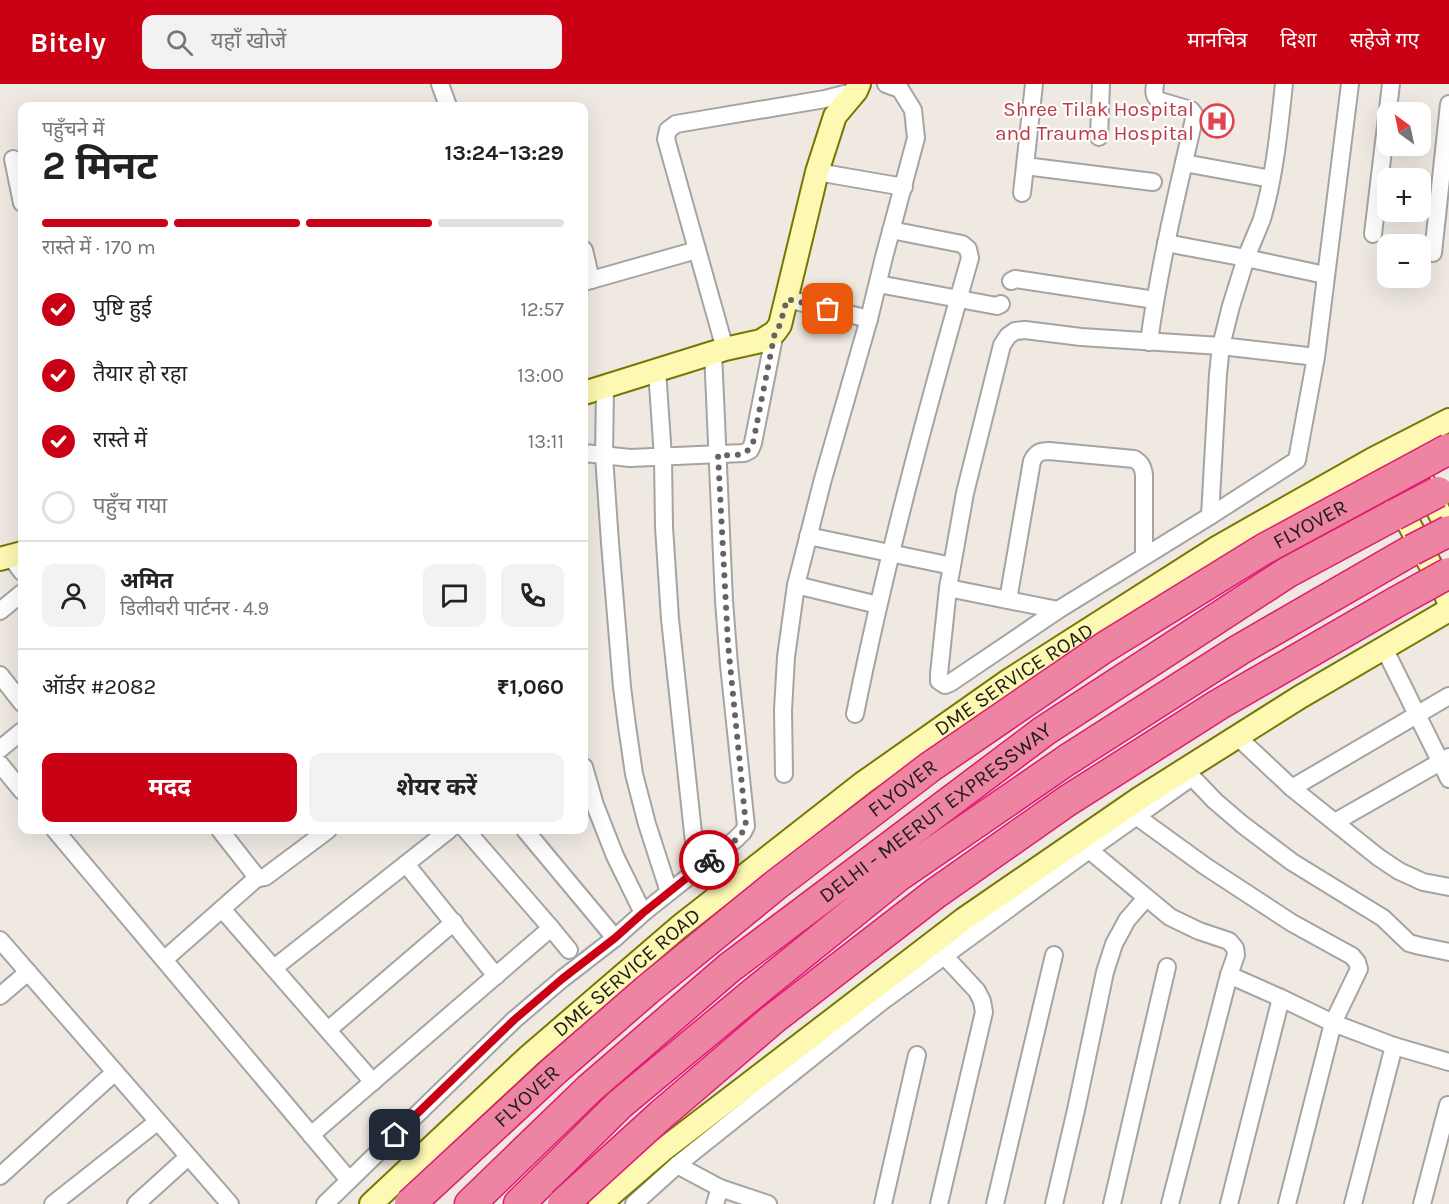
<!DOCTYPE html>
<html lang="hi">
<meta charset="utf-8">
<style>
:root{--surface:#fff;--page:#f2f2f2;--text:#222;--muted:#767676;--line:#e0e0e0;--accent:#ca0014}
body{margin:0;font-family:Karla,"Noto Sans Devanagari",sans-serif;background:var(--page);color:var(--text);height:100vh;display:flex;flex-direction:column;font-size:22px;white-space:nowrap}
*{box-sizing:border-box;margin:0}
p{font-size:20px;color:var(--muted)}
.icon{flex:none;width:33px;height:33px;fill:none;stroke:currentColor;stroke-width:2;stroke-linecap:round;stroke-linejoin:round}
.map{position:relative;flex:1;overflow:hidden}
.side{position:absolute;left:18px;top:18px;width:570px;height:732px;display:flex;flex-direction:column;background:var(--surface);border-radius:12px;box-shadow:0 6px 24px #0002}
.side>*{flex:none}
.needle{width:39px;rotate:327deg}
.tools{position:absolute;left:1377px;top:18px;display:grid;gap:12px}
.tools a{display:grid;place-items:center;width:54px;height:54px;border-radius:12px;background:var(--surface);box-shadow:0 6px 24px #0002;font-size:30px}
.pin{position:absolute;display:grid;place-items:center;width:51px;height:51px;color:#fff;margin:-26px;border-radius:12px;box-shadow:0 3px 9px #0006}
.courier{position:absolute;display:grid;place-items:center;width:60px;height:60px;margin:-30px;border:4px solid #ca0014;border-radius:50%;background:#fff;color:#222;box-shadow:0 2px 8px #0007}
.overview em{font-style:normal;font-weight:700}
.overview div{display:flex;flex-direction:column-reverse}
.overview{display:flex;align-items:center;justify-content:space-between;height:102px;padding:0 24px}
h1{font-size:39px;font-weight:700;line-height:45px}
.bar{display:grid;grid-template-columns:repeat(4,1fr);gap:9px 6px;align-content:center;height:72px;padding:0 24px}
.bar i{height:8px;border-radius:4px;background:var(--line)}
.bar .active{background:var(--accent)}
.bar p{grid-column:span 4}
.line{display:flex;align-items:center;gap:15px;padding:0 24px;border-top:2px solid var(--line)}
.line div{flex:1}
.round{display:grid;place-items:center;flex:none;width:63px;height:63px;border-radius:12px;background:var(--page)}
ol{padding:0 24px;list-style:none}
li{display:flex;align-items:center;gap:18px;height:66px}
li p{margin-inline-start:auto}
li .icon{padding:6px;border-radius:50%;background:var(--accent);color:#fff;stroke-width:4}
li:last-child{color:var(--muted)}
li i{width:33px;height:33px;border:3px solid var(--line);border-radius:50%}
.button{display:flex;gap:12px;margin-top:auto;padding:12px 24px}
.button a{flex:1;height:69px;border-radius:12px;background:var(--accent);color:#fff;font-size:24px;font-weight:700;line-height:69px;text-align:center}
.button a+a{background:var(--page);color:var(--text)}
header{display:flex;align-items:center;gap:36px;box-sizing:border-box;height:84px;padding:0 30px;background:var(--accent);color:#fff}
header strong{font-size:28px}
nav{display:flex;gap:33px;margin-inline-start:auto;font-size:21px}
.search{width:420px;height:54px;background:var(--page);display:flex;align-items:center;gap:15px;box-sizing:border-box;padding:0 21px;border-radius:12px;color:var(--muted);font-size:22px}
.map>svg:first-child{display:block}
</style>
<header>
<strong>Bitely</strong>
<div class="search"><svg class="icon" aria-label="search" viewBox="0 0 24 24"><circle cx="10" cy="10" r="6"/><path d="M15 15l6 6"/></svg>यहाँ खोजें</div>
<nav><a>मानचित्र</a><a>दिशा</a><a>सहेजे गए</a></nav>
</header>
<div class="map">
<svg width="1449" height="1120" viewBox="0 0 1449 1120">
<rect width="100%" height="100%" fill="#efe9e2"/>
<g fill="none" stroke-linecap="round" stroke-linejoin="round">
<g stroke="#a4a4a4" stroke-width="20">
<g id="street">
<path d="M440 0 448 22"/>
<path d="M1284 0C1279 45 1275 91 1262 135 1257 148 1251 161 1246 174L1325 191"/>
<path d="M1099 53 1101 0"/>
<path d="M13 75 22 119"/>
<path d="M1184 79 1271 95"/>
<path d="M1025 82 1153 98"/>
<path d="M817 88 904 103"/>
<path d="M1022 109 1034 0"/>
<path d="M1373 150 1391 0"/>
<path d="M1166 159 1246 174 1231 222 1221 262 1218 290 1210 432"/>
<path d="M584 166 591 196"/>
<path d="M1433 169 1449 20"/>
<path d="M1011 197 1015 195 1155 216"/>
<path d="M584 198 697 166"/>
<path d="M878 200 997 222 1001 220"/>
<path d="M787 215 869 235"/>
<path d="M1149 258C1159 183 1177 109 1194 35V30L1191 26 1160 17C1153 12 1154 7 1155 0"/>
<path d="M725 265 666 55 668 46 676 40 825 15 856 7"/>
<path d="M1316 273 1221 262 1081 253 1025 246 1015 247 1008 252 1002 261 965 409 948 504 939 590V597L945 601 950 599 1058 526 1210 432 1297 376 1316 273 1350 0"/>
<path d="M657 286 663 373 664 443 670 535 697 786"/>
<path d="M605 302 604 372 610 459 622 603 627 642 634 690 647 740 669 808"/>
<path d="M584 369 630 374 744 369 750 366 753 359 775 248"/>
<path d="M808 452 952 482"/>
<path d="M10 472 22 488"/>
<path d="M796 501 878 521"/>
<path d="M948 504 1058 526"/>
<path d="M1008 516 1032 377C1036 369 1040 367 1049 367L1134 375C1141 379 1143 383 1144 391V472"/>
<path d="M0 527 22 509"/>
<path d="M1388 572 1449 695"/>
<path d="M0 591 22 619"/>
<path d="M855 630C886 476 927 325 970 174L968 165 962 160 891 146"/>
<path d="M1244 659 1292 704 1378 773 1399 787 1423 798 1449 803"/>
<path d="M0 665 22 647"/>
<path d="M0 680 22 707"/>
<path d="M584 683 595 721 615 772 643 829"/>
<path d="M784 690 783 626 786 573 796 501 823 395 869 235 884 173 916 54 913 26 900 5 886 0"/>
<path d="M1192 693 1215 717 1243 741 1292 778 1383 834 1409 859 1420 862 1449 868"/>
<path d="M1292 704 1449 612"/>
<path d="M1136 732 1205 782 1292 839 1352 872 1357 878 1359 885 1333 939 1287 1120"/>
<path d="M1335 738 1449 673"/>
<path d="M55 746 349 1096"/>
<path d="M220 746 256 792 260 794 265 793 328 746"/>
<path d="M466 746 551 844 569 866"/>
<path d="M525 746 615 854"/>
<path d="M1082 760 1170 833 1199 847 1229 857 1235 864 1236 871 1229 891 1170 1120"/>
<path d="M406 780 496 892"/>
<path d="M222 825 373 998"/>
<path d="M0 856 230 1120"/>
<path d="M937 864 977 907 982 917 984 928 939 1120"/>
<path d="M165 875 258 793"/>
<path d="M274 884 449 746"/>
<path d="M1229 891 1281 914"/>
<path d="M0 912 28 888"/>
<path d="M328 946 454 838"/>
<path d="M311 1051 551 844"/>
<path d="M677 1081 720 1104 768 1120"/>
<path d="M0 1092 115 988"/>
<path d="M53 1120 157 1038"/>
<path d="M136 1120 188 1073"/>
<path d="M325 1120 514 936 562 895 615 854 643 829 736 755 743 748 746 742 729 581 724 517 713 268"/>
<path d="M634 1120 677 1081 880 919 1089 766 1189 695"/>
<path d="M715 1120 720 1104"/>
<path d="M883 1120 917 971"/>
<path d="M995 1120 1054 871"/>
<path d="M1054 1120 1076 1026 1105 888 1114 860 1127 836 1146 814"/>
<path d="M1112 1120 1167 883"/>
<path d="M1229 1120 1281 914 1333 939 1394 962 1449 978"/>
<path d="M1353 1120 1394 962"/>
<path d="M1422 1120 1448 1021"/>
</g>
</g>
<g stroke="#777800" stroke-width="26">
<g id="secondary">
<path d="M584 309 725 265 761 257 775 248 780 241 817 88 835 32 856 7 859 0"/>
<path d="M1408 369 1449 447"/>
<path d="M1395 413 1446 511 1449 519"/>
<path d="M0 475 22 469"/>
<path id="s1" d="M371 1120 529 972 679 843 863 699 1008 597 1218 463 1373 375 1449 336"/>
<path d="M600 1120 664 1065 964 835 1140 714 1300 613 1449 526"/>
</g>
</g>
<g stroke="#e31973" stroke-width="33">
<g id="highway">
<path id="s2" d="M470 1120 589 1005 729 884 1044 647 1288 488 1394 431"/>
<path d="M519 1120 620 1020 755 908 897 793 1067 676 1239 566 1412 466"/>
</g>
</g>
<use href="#street" stroke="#fff" stroke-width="16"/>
<use href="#secondary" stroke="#fdf9b2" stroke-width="22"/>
<use href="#highway" stroke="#ec84a2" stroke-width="30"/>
<g stroke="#e31973" stroke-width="33" stroke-linecap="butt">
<g id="highway-bridge">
<path d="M1394 431 1438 408"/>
<path d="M1412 466 1449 447"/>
<path id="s3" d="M410 1120 555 986 647 906 777 800 930 683 1105 563 1264 465 1449 365"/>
<path d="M563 1120 662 1030 773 935 936 809 1067 717 1218 621 1398 517 1449 489"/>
</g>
</g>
<use href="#highway-bridge" stroke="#ec84a2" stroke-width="30"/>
</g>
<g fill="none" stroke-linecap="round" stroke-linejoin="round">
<path stroke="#666462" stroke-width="6" stroke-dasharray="0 10.8" d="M709 776C722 766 739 757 746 742L728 560 718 371C732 371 746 374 753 359L775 248 780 241 787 215 828 225"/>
<path stroke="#ca0014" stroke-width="8" d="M395 1051 514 936 562 895 615 854 643 829 709 776"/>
</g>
<defs>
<g id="hospital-ring" transform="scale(1.725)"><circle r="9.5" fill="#fff" stroke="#e0444e" stroke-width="1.5"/><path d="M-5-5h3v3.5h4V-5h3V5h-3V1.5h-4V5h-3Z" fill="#e0444e"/></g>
</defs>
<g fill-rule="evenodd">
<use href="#hospital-ring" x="1217" y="37"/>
</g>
<g text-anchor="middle" stroke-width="4.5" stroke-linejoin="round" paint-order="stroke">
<g font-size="21" fill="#be3a42" stroke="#fff" text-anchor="end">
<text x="1194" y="32">Shree Tilak Hospital<tspan x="1194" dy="24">and Trauma Hospital</tspan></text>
</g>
<g font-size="21" fill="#1d1d1d" stroke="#fff">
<text dy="7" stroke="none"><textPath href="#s3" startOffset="1131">FLYOVER</textPath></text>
<text dy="7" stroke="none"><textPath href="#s1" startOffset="831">DME SERVICE ROAD</textPath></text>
<text dy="7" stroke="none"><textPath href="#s3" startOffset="645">FLYOVER</textPath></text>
<text dy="7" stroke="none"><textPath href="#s2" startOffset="609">DELHI - MEERUT EXPRESSWAY</textPath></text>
<text dy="7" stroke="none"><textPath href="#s1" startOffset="345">DME SERVICE ROAD</textPath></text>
<text dy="7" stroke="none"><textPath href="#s3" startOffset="159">FLYOVER</textPath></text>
</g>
</g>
</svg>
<div class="tools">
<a><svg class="needle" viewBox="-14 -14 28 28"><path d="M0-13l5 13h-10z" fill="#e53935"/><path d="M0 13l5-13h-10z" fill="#767676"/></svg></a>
<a>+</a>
<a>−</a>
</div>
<div class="pin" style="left:828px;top:225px;background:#ea580c"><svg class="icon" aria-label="bag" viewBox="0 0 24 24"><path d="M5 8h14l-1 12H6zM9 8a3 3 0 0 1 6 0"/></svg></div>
<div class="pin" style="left:395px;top:1051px;background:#1f2937"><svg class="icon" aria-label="home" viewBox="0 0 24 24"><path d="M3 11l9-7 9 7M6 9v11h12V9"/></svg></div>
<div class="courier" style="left:709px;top:776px"><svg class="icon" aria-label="bike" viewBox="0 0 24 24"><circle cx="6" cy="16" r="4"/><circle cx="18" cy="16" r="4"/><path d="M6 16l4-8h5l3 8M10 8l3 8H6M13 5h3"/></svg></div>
<section class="side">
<div class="overview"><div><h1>2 मिनट</h1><p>पहुँचने में</p></div><em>13:24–13:29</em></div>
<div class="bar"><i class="active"></i><i class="active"></i><i class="active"></i><i></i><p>रास्ते में · 170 m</p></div>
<ol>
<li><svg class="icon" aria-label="check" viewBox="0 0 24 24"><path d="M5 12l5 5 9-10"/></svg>पुष्टि हुई<p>12:57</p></li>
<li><svg class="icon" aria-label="check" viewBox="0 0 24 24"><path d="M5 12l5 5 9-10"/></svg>तैयार हो रहा<p>13:00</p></li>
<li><svg class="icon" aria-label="check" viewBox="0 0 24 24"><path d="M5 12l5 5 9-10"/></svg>रास्ते में<p>13:11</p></li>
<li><i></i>पहुँच गया</li>
</ol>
<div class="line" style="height:108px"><a class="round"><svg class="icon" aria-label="person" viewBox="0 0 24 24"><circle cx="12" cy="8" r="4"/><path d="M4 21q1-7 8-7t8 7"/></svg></a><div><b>अमित</b><p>डिलीवरी पार्टनर · 4.9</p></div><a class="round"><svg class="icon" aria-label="chat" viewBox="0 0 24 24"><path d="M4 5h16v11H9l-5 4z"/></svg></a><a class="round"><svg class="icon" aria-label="phone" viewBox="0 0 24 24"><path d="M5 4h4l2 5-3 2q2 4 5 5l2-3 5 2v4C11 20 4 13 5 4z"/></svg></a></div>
<div class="line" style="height:78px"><div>ऑर्डर #2082</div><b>₹1,060</b></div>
<div class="button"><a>मदद</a><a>शेयर करें</a></div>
</section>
</div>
